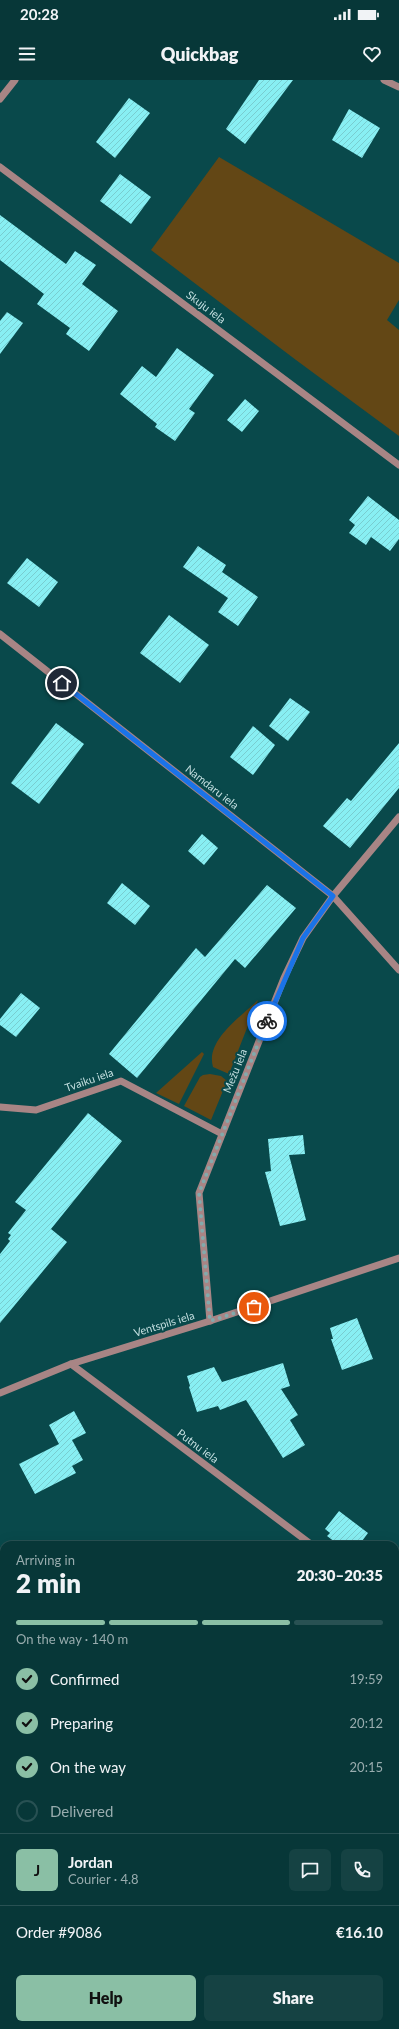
<!DOCTYPE html>
<meta charset="utf-8">
<style>
:root{--surface:#073738;--page:#154243;--text:#f1f3f6;--muted:#98acae;--line:#285153;--accent:#8abfa5}
body{margin:0;font-family:Lato,sans-serif;background:var(--page);color:var(--text);height:100vh;display:flex;flex-direction:column;font-size:15px;white-space:nowrap}
*{box-sizing:border-box;margin:0}
p{font-size:13px;color:var(--muted)}
.icon{flex:none;width:22px;height:22px;fill:none;stroke:currentColor;stroke-width:2;stroke-linecap:round;stroke-linejoin:round}
.map{position:relative;flex:1;overflow:hidden}
.sheet{position:absolute;left:0px;top:1461px;width:399px;height:488px;display:flex;flex-direction:column;background:var(--surface);border-radius:12px 12px 0 0;box-shadow:0 4px 16px #0002,0 0 0 1px var(--line)}
.sheet>*{flex:none}
.pin{position:absolute;display:grid;place-items:center;width:34px;height:34px;color:#fff;margin:-17px;border:2px solid #fff;border-radius:50%;box-shadow:0 1px 4px #0007}
.courier{position:absolute;display:grid;place-items:center;width:40px;height:40px;margin:-20px;border:3px solid #1a73e8;border-radius:50%;background:#fff;color:#222;box-shadow:0 1px 5px #0007}
.headline em{font-style:normal;font-weight:800}
.headline div{display:flex;flex-direction:column-reverse}
.headline{display:flex;align-items:center;justify-content:space-between;height:68px;padding:0 16px}
h1{font-size:26px;font-weight:800;line-height:30px}
.bar{display:grid;grid-template-columns:repeat(4,1fr);gap:6px 4px;align-content:center;height:48px;padding:0 16px}
.bar i{height:5px;border-radius:3px;background:var(--line)}
.bar .current{background:var(--accent)}
.bar p{grid-column:span 4}
.line{display:flex;align-items:center;gap:10px;padding:0 16px;border-top:1px solid var(--line)}
.line div{flex:1}
.round{display:grid;place-items:center;flex:none;width:42px;height:42px;border-radius:6px;background:var(--page)}
ol{padding:0 16px;list-style:none}
li{display:flex;align-items:center;gap:12px;height:44px}
li p{margin-inline-start:auto}
li .icon{padding:4px;border-radius:50%;background:var(--accent);color:#111;stroke-width:4}
li:last-child{color:var(--muted)}
li i{width:22px;height:22px;border:2px solid var(--line);border-radius:50%}
.primary-button{display:flex;gap:8px;margin-top:auto;padding:8px 16px}
.primary-button a{flex:1;height:46px;border-radius:6px;background:var(--accent);color:#111;font-size:16px;font-weight:800;line-height:46px;text-align:center}
.primary-button a+a{background:var(--page);color:var(--text)}
.status{display:flex;justify-content:space-between;align-items:center;height:28px;padding:0 20px;background:var(--surface);direction:ltr}
.status svg{height:11px;fill:currentColor}
header{display:flex;justify-content:space-between;align-items:center;height:52px;padding:0 16px;background:var(--surface);font-size:18px;font-weight:800}
.map>svg:first-child{display:block}
</style>
<div class="status"><b>20:28</b><svg viewBox="0 0 49 12"><path d="M0 12V9h3v3zM5 12V6h3v6zM10 12V3h3v9zM15 12V0h3v12zM26 1h20v11H26zM47 4h2v5h-2z"/></svg></div>
<header><svg class="icon" aria-label="menu" viewBox="0 0 24 24"><path d="M4 6h16M4 12h16M4 18h16"/></svg>Quickbag<svg class="icon" aria-label="heart" viewBox="0 0 24 24"><path d="M12 20l-8-8c-3-5 5-10 8-4 3-6 11-1 8 4z"/></svg></header>
<div class="map">
<svg width="399" height="1949" viewBox="0 0 399 1949">
<defs>
<pattern id="building-hatch" width="6" height="6" patternUnits="userSpaceOnUse"><rect width="6" height="6" fill="#88eff3"/><path d="M-1 1l2-2M0 6l6-6M5 7l2-2" fill="none" stroke="#79cdd0"/></pattern>
</defs>
<rect width="100%" height="100%" fill="#09494b"/>
<g fill="#634715">
<path d="M219 77 399 183V220L387 240 399 250V356L296 280 151 170Z"/>
<path d="M258 920 229 994 213 987C205 960 242 936 258 920Z"/>
<path d="M202 972 204 974 179 1024 156 1013Z"/>
<path d="M210 994 221 996 227 1001 211 1040 184 1026 200 997 203 995Z"/>
</g>
<g fill="url(#building-hatch)">
<path d="M259 0H293L245 64 226 49Z"/>
<path d="M129 18 150 33 115 78 96 62Z"/>
<path d="M349 29 380 48 362 78 332 60Z"/>
<path d="M120 94 151 117 131 144 100 121Z"/>
<path d="M0 135 66 184 75 171 96 185 82 204 118 231 89 271 66 254 70 248 37 224 44 214 0 180Z"/>
<path d="M7 232 23 243 0 274V241Z"/>
<path d="M177 268 214 295 189 329 195 333 175 361 155 347 157 344 120 314 142 286 156 297Z"/>
<path d="M245 319 259 331 242 352 227 340Z"/>
<path d="M368 416 399 440V459L390 471 371 457 366 465 349 453 355 445 349 440Z"/>
<path d="M198 466 226 485 222 492 258 517 238 546 218 532 228 518 183 487Z"/>
<path d="M27 478 58 502 39 527 7 503Z"/>
<path d="M169 535 209 565 180 603 140 573Z"/>
<path d="M290 618 310 632 288 661 269 646Z"/>
<path d="M56 643 84 664 39 724 11 703Z"/>
<path d="M253 646 275 665 253 695 230 677Z"/>
<path d="M399 663V708L350 768 323 746 347 718 351 721Z"/>
<path d="M202 754 218 768 204 785 188 771Z"/>
<path d="M122 803 150 826 135 845 107 823Z"/>
<path d="M267 805 296 828 245 888 235 879 137 998 109 974 196 868 205 877Z"/>
<path d="M21 913 40 928 16 957 0 945V939Z"/>
<path d="M88 1033 122 1061 51 1149 67 1162 0 1243V1174L10 1161 8 1159 11 1155 8 1153 26 1130 15 1122Z"/>
<path d="M303 1055 305 1074 289 1075 306 1140 280 1146 265 1092 271 1091 268 1059Z"/>
<path d="M357 1238 373 1279 342 1290 331 1259H333L330 1248Z"/>
<path d="M283 1283 290 1306 281 1309 298 1335 290 1340 305 1365 283 1378 246 1320 220 1330 218 1326 197 1332 189 1307 190 1306 187 1296 214 1287 222 1302Z"/>
<path d="M74 1331 86 1353 72 1360 83 1380 72 1386 76 1393 35 1414 19 1384 59 1364 49 1345Z"/>
<path d="M339 1431 368 1453 359 1465H339L327 1456 330 1453 325 1449Z"/>
</g>
<g fill="none" stroke-linecap="round" stroke-linejoin="round">
<g stroke="#a88585" stroke-width="7">
<path d="M384 0 399 7"/>
<path d="M0 19 15 0"/>
<path d="M0 87 399 385"/>
<path d="M0 554 333 816 399 890"/>
<path d="M0 1027 36 1030 121 1001 222 1054"/>
<path d="M210 1241 199 1113 284 898 303 858 333 816 399 737"/>
<path d="M71 1284 312 1465"/>
<path d="M0 1313 71 1284 210 1241 399 1178"/>
<path d="M395 1528 399 1531"/>
</g>
</g>
<g fill="none" stroke-linecap="round" stroke-linejoin="round">
<path stroke="#83aaac" stroke-width="4" stroke-dasharray="0 7.2" d="M254 1227 210 1241 199 1113 267 941"/>
<path stroke="#1a73e8" stroke-width="5" d="M62 603 333 816 303 858 267 941"/>
</g>
<g text-anchor="middle" stroke-width="4" stroke-linejoin="round" paint-order="stroke">
<g font-size="11" fill="#c4dfe0" stroke="#09494b">
<text transform="translate(206 227) rotate(37)" y="4">Skuju iela</text>
<text transform="translate(212 707) rotate(38)" y="4">Namdaru iela</text>
<text transform="translate(235 991) rotate(-68)" y="4">Mežu iela</text>
<text transform="translate(89 1000) rotate(-19)" y="4">Tvaiku iela</text>
<text transform="translate(164 1244) rotate(-17)" y="4">Ventspils iela</text>
<text transform="translate(198 1366) rotate(37)" y="4">Putnu iela</text>
</g>
</g>
</svg>
<div class="pin" style="left:254px;top:1227px;background:#ea580c"><svg class="icon" aria-label="bag" viewBox="0 0 24 24"><path d="M5 8h14l-1 12H6zM9 8a3 3 0 0 1 6 0"/></svg></div>
<div class="pin" style="left:62px;top:603px;background:#1f2937"><svg class="icon" aria-label="home" viewBox="0 0 24 24"><path d="M3 11l9-7 9 7M6 9v11h12V9"/></svg></div>
<div class="courier" style="left:267px;top:941px"><svg class="icon" aria-label="bike" viewBox="0 0 24 24"><circle cx="6" cy="16" r="4"/><circle cx="18" cy="16" r="4"/><path d="M6 16l4-8h5l3 8M10 8l3 8H6M13 5h3"/></svg></div>
<section class="sheet">
<div class="headline"><div><h1>2 min</h1><p>Arriving in</p></div><em>20:30–20:35</em></div>
<div class="bar"><i class="current"></i><i class="current"></i><i class="current"></i><i></i><p>On the way · 140 m</p></div>
<ol>
<li><svg class="icon" aria-label="check" viewBox="0 0 24 24"><path d="M5 12l5 5 9-10"/></svg>Confirmed<p>19:59</p></li>
<li><svg class="icon" aria-label="check" viewBox="0 0 24 24"><path d="M5 12l5 5 9-10"/></svg>Preparing<p>20:12</p></li>
<li><svg class="icon" aria-label="check" viewBox="0 0 24 24"><path d="M5 12l5 5 9-10"/></svg>On the way<p>20:15</p></li>
<li><i></i>Delivered</li>
</ol>
<div class="line" style="height:72px"><b class="round" style="background:var(--accent);color:#111">J</b><div><b>Jordan</b><p>Courier · 4.8</p></div><a class="round"><svg class="icon" aria-label="chat" viewBox="0 0 24 24"><path d="M4 5h16v11H9l-5 4z"/></svg></a><a class="round"><svg class="icon" aria-label="phone" viewBox="0 0 24 24"><path d="M5 4h4l2 5-3 2q2 4 5 5l2-3 5 2v4C11 20 4 13 5 4z"/></svg></a></div>
<div class="line" style="height:52px"><div>Order #9086</div><b>€16.10</b></div>
<div class="primary-button"><a>Help</a><a>Share</a></div>
</section>
</div>
